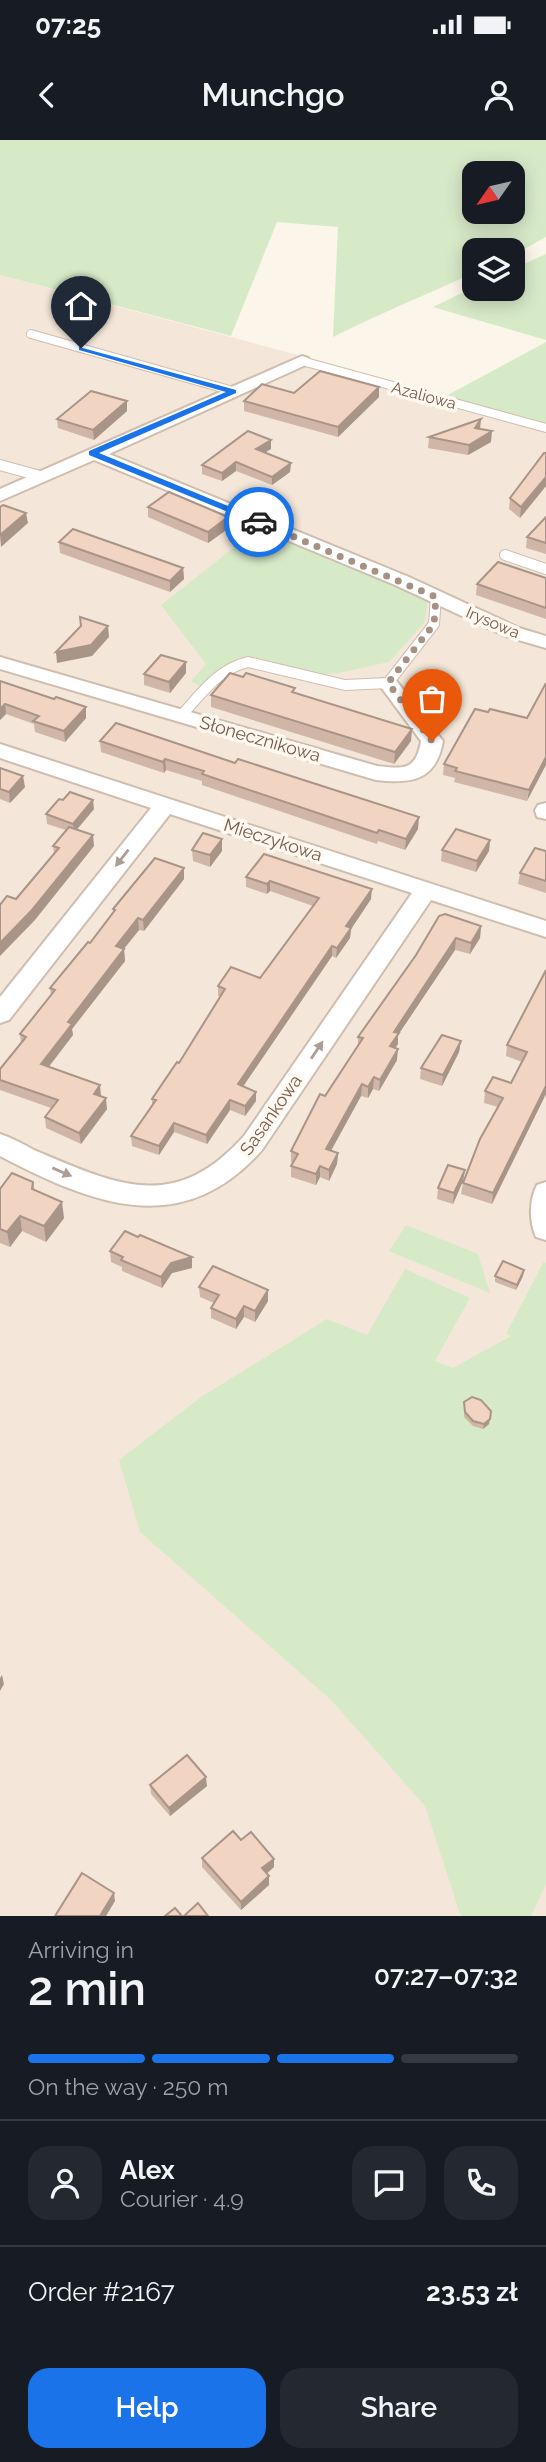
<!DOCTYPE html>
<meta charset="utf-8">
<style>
:root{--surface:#171b24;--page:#242831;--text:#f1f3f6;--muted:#9ea1a6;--line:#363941;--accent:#1a73e8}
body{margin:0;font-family:Raleway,sans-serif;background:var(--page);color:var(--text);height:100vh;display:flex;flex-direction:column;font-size:26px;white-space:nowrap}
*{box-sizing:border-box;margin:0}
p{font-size:23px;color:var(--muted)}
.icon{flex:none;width:38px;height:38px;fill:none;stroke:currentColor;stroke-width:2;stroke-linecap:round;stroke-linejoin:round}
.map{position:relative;height:1776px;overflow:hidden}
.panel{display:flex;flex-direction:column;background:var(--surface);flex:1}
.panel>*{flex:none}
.needle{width:46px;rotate:236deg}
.tools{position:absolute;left:462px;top:21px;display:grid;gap:14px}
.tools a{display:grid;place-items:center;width:63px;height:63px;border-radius:14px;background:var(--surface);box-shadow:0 4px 18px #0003;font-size:35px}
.pin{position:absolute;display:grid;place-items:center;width:60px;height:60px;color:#fff;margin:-72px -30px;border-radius:50% 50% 50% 0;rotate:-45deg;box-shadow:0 0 7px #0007}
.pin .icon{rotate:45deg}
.courier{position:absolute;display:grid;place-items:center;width:70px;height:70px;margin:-35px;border:5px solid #1a73e8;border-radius:50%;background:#fff;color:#222;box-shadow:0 2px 9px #0007}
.headline em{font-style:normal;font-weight:600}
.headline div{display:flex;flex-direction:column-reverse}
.headline{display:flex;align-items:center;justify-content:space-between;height:119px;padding:0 28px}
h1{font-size:46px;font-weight:600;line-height:52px}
.bar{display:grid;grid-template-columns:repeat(4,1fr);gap:10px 7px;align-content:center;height:84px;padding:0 28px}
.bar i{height:9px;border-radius:5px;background:var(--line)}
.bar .selected{background:var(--accent)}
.bar p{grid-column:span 4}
.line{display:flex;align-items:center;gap:18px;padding:0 28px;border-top:2px solid var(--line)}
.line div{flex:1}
.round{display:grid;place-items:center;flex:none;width:74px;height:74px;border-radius:21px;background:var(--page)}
.cta{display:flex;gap:14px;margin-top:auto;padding:14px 28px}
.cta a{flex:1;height:80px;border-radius:21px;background:var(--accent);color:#fff;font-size:28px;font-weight:600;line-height:80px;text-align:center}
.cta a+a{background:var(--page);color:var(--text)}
.status{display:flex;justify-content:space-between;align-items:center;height:49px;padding:0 35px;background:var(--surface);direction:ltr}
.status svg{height:19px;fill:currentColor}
header{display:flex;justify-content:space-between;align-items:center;height:91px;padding:0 28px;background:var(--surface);font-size:32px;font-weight:600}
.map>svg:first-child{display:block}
</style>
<div class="status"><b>07:25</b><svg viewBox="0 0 49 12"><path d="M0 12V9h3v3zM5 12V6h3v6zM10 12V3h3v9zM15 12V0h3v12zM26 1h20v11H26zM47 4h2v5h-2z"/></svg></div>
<header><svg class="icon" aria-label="back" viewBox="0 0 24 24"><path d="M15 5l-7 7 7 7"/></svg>Munchgo<svg class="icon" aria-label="person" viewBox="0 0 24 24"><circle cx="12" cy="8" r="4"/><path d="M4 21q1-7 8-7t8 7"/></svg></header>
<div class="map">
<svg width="546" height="1776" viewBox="0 0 546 1776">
<rect width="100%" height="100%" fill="#fcf5ea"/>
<path fill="#f4e7d9" d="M0 135 298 215 546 285V1776H0Z"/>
<g fill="#d7eac8" fill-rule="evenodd">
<path d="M0 0H546V97L513 115V110H474V133C427 154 379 174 333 197L338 87 277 82 231 196 0 135ZM513 33V72H474V33Z"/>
<path d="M546 114V200L433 167 474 147 513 149V129Z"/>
<path d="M546 202V285L444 257Z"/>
<path d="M260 387 428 458 425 482 389 522 339 533 319 535 255 517 240 518 220 528 201 547 191 541 206 524 161 465Z"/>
<path d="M406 1085 478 1114 490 1153 389 1111Z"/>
<path d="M544 1121 546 1124V1744L531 1776H463L460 1774 425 1666 331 1560 140 1392 119 1320 201 1257 327 1179 367 1195 405 1129 470 1158 435 1221 453 1228 511 1196 506 1194Z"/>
</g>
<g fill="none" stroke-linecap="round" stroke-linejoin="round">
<g stroke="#cfbdaf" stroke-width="10">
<g id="lane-far1">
<path d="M31 194 233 251"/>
<path d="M302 221 546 288"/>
</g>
</g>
<g stroke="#cfbdaf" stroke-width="12">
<g id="lane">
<path d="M0 325 40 336"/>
<path d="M505 415 546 429"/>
<path d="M181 576C201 554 218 529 248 522L345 545 388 543 434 484 436 457"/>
</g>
</g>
<g stroke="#cfbdaf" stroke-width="4">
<g id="street">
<path d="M302 216 308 218 310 221 308 224 109 314 409 437 519 488 546 496V508L505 496 395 445 94 320 0 361V349Z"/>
<path d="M0 517 377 626C403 629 416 631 421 601L378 543 381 539H395L439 596 443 601C436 641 411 644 376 640L0 529Z"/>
<path d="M0 604 546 781V797L431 760 262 1010C182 1101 92 1064 0 1016V994C12 998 23 1004 34 1010 117 1045 174 1074 244 996L412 753 170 674 9 880 0 883V857L151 668 0 618Z"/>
<path d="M546 663V679L537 677 535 670 538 665Z"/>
<path d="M546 1042V1100L536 1097C529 1081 529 1060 537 1045Z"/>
</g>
</g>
<use href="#lane-far1" stroke="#fff" stroke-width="8"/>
<use href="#lane" stroke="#fff" stroke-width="10"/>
<use href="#street" fill="#fff" fill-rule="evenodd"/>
</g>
<g fill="#cfb6a7">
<path d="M294 253 379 257 338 297 244 271V261Z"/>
<path d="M127 271 94 300 58 288 57 279Z"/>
<path d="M480 289 491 302 468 315 428 308 429 297Z"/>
<path d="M271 309 264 313 291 323 290 332 272 345 236 331 222 341 202 334V325Z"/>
<path d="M546 313V346L520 378 509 369 510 358Z"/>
<path d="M148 367 229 388 208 403 148 377Z"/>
<path d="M546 377V414L526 408 527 397Z"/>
<path d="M59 402 183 428 184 439 170 452 60 413Z"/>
<path d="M546 438V479L476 455 477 444Z"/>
<path d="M186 522V533L170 553 144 545V534Z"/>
<path d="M0 541 54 559 86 567V578L65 602 35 592 34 584 6 574 0 580Z"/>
<path d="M546 543 527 661 454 642 455 638 443 635 444 624 488 572 527 578Z"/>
<path d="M295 553 411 601 394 624 211 567V555Z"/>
<path d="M100 601 418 689 405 710 378 701 377 704 202 645V641L166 630 164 633 101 612Z"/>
<path d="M0 628 25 647 10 663 0 659Z"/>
<path d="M94 669 77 689 94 706 34 781 16 759 54 714 53 706 66 690 47 684 46 674Z"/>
<path d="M490 700 489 711 476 732 441 721 442 710Z"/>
<path d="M192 710 222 711 210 727 193 721Z"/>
<path d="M546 711V753L518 744 520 733Z"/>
<path d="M246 737 371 759 351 789 350 798 336 818 332 816 243 946 256 952V961L245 976 230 970 207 1004 174 992 159 1015 132 1006 131 996 152 965V959L179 923 220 856H218V846L260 838 313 766 270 751 267 754 246 747Z"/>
<path d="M184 739 144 791 139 790 124 809 125 821 72 889 73 895 49 927 101 956 107 969 81 1004 46 988 45 977 51 968 0 950V929L21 903 20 894 51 856 50 848 90 803 113 773V769Z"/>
<path d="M481 786 480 798 470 814 455 810 398 895V904L395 908 397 920 379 951 373 949 368 958 361 956 331 1010 338 1013 337 1024 329 1041 320 1037 316 1045 291 1037V1026L293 1023 291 1022V1011L358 905V897L416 815Z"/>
<path d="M546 830 492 1064 461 1054 463 1043 498 967 484 963 485 951 511 943 522 922 506 916 507 905Z"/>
<path d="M461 901 459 912 442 946 420 939 421 928Z"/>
<path d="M465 1030 463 1041 453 1064 437 1059 438 1048Z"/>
<path d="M33 1042 35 1051 64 1078 46 1102 22 1091 10 1107 0 1103V1049Z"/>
<path d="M138 1097 192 1117V1128L172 1133 162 1148 122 1131V1127L111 1122 110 1111Z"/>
<path d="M495 1136H523L516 1150 495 1142Z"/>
<path d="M199 1147 268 1161 255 1182 244 1177 236 1189 211 1178V1168L214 1163 200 1157Z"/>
<path d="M464 1262 489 1284 483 1289 473 1286 464 1277Z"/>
<path d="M150 1645 207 1646 170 1676 151 1654Z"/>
<path d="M241 1700 274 1727 267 1733 269 1745 241 1770 202 1727V1718Z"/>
</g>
<g fill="#a99488">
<path d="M379 247V257L338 297V287Z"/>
<path d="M127 261V271L94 300 93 290Z"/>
<path d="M481 279 480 289 475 288Z"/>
<path d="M492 291 491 302 468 315 469 305Z"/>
<path d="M271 300V309L256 318V309Z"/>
<path d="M236 322V331L222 341V333Z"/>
<path d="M291 323 290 332 272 345V337Z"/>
<path d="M546 337V346L520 378 521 367Z"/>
<path d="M26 373 28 383 1 407 0 395Z"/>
<path d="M228 377 229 388 208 403V392Z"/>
<path d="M183 428 184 439 170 452V441Z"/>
<path d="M108 486 109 497 92 516 57 523 56 512Z"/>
<path d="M186 522V533L170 553 169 542Z"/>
<path d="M5 564 6 574 0 580V569Z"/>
<path d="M86 567V578L65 602 64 591Z"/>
<path d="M412 589 411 601 394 624 395 612Z"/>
<path d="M546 617V625L527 661 529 650Z"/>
<path d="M165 619 166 630 164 633 163 622Z"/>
<path d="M23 636 25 647 10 663 9 652Z"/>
<path d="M93 660 94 669 74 693 73 684Z"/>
<path d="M419 677 418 689 405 710 406 699Z"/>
<path d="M93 695 94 706 34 781 0 816V803Z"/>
<path d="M222 699V711L210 727V715Z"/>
<path d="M490 700 489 711 476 732 477 721Z"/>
<path d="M184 728V739L144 791 143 780Z"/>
<path d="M270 741V751L267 754V744Z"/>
<path d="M372 749 371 759 351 789 350 798 336 818 337 808 346 786Z"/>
<path d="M138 778 139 790 117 817 116 806Z"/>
<path d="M481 786 480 798 470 814 471 803Z"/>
<path d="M456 798 455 810 398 895V904L389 917 390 906 394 892Z"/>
<path d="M332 806V816L238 954V944Z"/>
<path d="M124 809 125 821 72 889 73 895 42 935 41 924 68 882Z"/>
<path d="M461 901 459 912 442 946 443 935Z"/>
<path d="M398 909 397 920 379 951 380 940Z"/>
<path d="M374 937 373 949 368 958V947Z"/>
<path d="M362 944 361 956 326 1020V1009Z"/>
<path d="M100 945 101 956 94 954Z"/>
<path d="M546 946V954L492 1064 493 1053Z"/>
<path d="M256 952V961L245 976V966Z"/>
<path d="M106 958 107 969 81 1004 79 993Z"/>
<path d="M230 960V970L207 1004 206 995Z"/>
<path d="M174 983V992L159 1015V1006Z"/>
<path d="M338 1013 337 1024 329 1041V1030Z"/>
<path d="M320 1026V1037L316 1045V1034Z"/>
<path d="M465 1030 463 1041 453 1064 454 1053Z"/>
<path d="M62 1062 64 1078 46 1102 44 1086Z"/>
<path d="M20 1076 22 1091 10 1107 7 1092Z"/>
<path d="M192 1117V1128L172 1133 162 1148 161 1137 171 1123Z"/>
<path d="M524 1130 523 1136 516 1150 517 1145Z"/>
<path d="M268 1150V1161L255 1182V1171Z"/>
<path d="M244 1166V1177L236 1189V1179Z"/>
<path d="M490 1279 489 1284 483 1289 484 1284Z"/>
<path d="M2 1535 4 1544 0 1551V1538Z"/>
<path d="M206 1637 207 1646 170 1676 169 1668Z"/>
<path d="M274 1719V1727L263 1737 262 1728Z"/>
<path d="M269 1736V1745L241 1770V1762Z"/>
<path d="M114 1753 115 1761 106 1776H100Z"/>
</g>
<g fill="#f1d4c2" stroke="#a99488" stroke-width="2">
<path d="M320 231 379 247 338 287 244 261 262 244 294 253Z"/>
<path d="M91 251 127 261 93 290 57 279Z"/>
<path d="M481 279 475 288 492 291 469 305 429 297Z"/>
<path d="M248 291 271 300 256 309 291 323 272 337 236 322 222 333 202 325Z"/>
<path d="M544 313H546V337L521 367 510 358Z"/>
<path d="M169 352 228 377 208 392 148 367Z"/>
<path d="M3 365 26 373 0 395V367Z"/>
<path d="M546 377V403L527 397Z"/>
<path d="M73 389 183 428 170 441 59 402Z"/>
<path d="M498 422 546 438V468L477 444Z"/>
<path d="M80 477 108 486 91 505 56 512 81 486Z"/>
<path d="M161 515 186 522 169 542 144 534Z"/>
<path d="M230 533 243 537 246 533 295 548 292 552 412 589 395 612 211 555Z"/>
<path d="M0 541 54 559 56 557 86 567 64 591 33 581 39 576 5 564 0 569Z"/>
<path d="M546 543V617L529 650 455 631 457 628 444 624 475 569 488 572 490 569 527 578Z"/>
<path d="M116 583 235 623 238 619 419 677 406 699 379 690 377 693 202 634 204 631 165 619 163 622 100 601Z"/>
<path d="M0 628 23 636 9 652 0 649Z"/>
<path d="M70 652 93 660 73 684 46 674 59 659 63 660Z"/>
<path d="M69 687 93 695 32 770 0 803V765L7 756 16 759 59 708 53 706Z"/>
<path d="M456 689 490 700 477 721 442 710Z"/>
<path d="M203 693 222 699 210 715 192 710Z"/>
<path d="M535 708 546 711V741L520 733Z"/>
<path d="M264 714 372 749 346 786 351 788 337 808 332 806 238 944 256 952 245 966 230 960 206 995 174 983 159 1006 131 996 156 960 152 959 177 922 179 923 225 849 218 846 231 827 260 838 319 758 270 741 267 744 246 737Z"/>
<path d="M155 718 184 728 143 780 138 778 116 806 124 809 68 882 72 884 41 924 100 945 94 954 106 958 79 993 45 977 58 960 0 940V929L26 897 20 894 55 850 50 848 88 802 90 803 115 770 113 769Z"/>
<path d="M445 774 481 786 471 803 456 798 394 892 399 893 390 906 398 909 380 940 374 937 368 947 362 944 326 1009 338 1013 329 1030 320 1026 316 1034 291 1026 298 1014 291 1011 320 954 325 956 363 898 358 897 416 815 439 776Z"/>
<path d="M546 830V946L493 1053 463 1043 480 999 503 958 485 951 493 937 511 943 527 912 507 905Z"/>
<path d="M442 895 461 901 443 935 421 928Z"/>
<path d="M448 1025 465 1030 454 1053 438 1048Z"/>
<path d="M12 1033 33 1042 32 1049 62 1062 44 1086 20 1076 7 1092 0 1089V1049Z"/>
<path d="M125 1091 138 1097 140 1095 192 1117 171 1123 161 1137 121 1120 123 1117 110 1111Z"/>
<path d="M503 1121 524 1130 517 1145 495 1136Z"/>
<path d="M213 1126 268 1150 255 1171 244 1166 236 1179 211 1168 219 1155 199 1147Z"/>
<path d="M472 1257 481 1260 491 1271 490 1279 484 1284 473 1281 465 1272 464 1262Z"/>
<path d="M187 1615 206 1637 169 1668 150 1645Z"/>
<path d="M233 1691 241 1700 251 1692 274 1719 262 1728 269 1736 241 1762 202 1718Z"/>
<path d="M82 1733 114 1753 100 1776H55Z"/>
<path d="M198 1763 208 1776H184Z"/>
<path d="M175 1768 182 1776H165Z"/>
</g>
<defs><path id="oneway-solid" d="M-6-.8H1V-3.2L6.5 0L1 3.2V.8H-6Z" transform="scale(1.75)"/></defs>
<g fill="#ad9d94">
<use href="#oneway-solid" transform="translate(122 718) rotate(128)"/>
<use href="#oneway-solid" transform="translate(317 910) rotate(-56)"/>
<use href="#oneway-solid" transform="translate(62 1032) rotate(23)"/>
</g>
<path fill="#1a73e8" d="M79 207 236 250V253L99 313 262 380V383H255L89 315V311L226 252 79 210Z"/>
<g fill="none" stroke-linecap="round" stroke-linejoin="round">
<path stroke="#a69184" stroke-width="7" stroke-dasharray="0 12.6" d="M259 382 436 457 434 484 388 543 432 601"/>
</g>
<g text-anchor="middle" stroke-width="7" stroke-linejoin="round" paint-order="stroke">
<g font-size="16" fill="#775b4d" stroke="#fff9f1">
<text transform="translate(424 255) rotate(15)" y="6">Azaliowa</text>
<text transform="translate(493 482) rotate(23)" y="6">Irysowa</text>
</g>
<g font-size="18" fill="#775b4d" stroke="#fff9f1">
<text transform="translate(260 599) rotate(16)" y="6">Słonecznikowa</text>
<text transform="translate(273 700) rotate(18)" y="6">Mieczykowa</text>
<text transform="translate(271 975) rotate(-55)" y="6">Sasankowa</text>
</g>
</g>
</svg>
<div class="tools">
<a><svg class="needle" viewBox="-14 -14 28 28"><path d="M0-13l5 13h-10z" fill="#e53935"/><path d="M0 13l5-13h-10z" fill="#9ea1a6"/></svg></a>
<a><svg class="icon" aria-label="layers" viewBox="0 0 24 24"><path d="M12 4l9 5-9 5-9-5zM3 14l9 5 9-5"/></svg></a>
</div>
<div class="pin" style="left:432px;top:601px;background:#ea580c"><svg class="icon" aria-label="bag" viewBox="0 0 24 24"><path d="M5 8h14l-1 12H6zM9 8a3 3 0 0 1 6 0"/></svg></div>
<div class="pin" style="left:81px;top:208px;background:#1f2937"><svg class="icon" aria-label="home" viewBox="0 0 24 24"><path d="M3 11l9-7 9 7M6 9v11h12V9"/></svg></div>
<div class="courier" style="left:259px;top:382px"><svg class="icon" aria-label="car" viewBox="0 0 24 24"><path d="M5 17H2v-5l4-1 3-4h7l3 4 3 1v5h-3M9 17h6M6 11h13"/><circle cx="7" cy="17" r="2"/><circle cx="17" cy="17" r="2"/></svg></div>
</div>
<section class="panel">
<div class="headline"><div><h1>2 min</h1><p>Arriving in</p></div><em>07:27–07:32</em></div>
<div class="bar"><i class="selected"></i><i class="selected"></i><i class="selected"></i><i></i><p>On the way · 250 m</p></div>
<div class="line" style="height:126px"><a class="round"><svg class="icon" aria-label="person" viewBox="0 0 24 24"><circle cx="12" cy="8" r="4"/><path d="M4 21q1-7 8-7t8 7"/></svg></a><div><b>Alex</b><p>Courier · 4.9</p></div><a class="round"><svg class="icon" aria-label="chat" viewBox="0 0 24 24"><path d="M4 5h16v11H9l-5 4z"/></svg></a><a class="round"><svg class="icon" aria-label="phone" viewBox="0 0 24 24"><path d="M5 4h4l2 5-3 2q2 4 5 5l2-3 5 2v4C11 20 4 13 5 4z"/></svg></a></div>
<div class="line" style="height:91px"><div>Order #2167</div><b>23.53 zł</b></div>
<div class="cta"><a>Help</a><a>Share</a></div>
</section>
